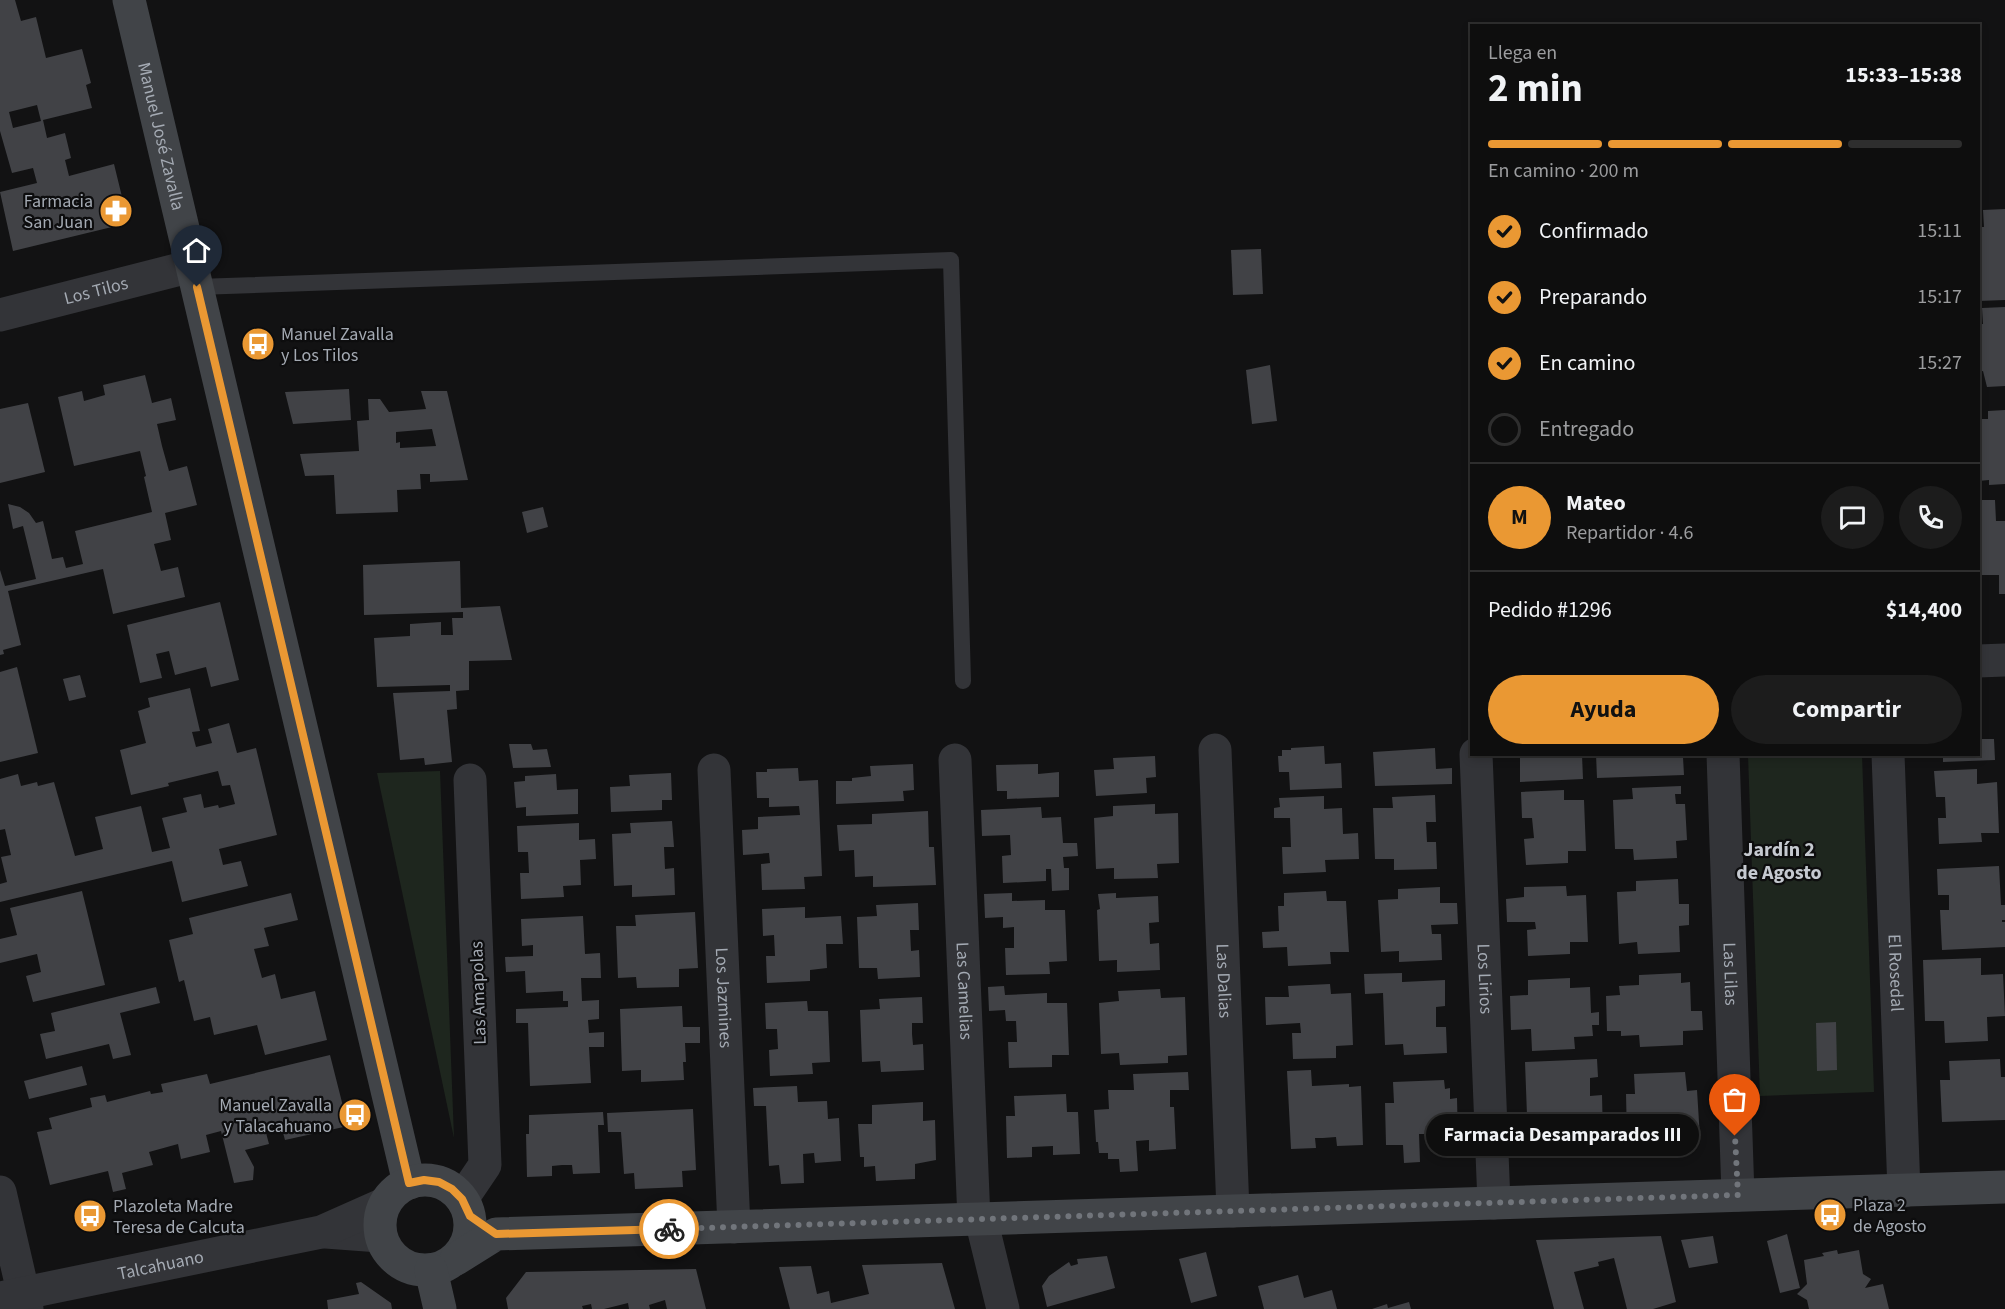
<!DOCTYPE html>
<html lang="es">
<meta charset="utf-8">
<style>
:root{--surface:#0e0e0e;--page:#1c1c1c;--text:#f1f3f6;--muted:#9b9c9e;--line:#2e2e2e;--accent:#ea9833}
body{margin:0;font-family:"Source Sans 3",sans-serif;background:var(--page);color:var(--text);height:100vh;display:flex;flex-direction:column;font-size:22px;white-space:nowrap}
*{box-sizing:border-box;margin:0}
p{font-size:20px;color:var(--muted)}
.icon{flex:none;width:33px;height:33px;fill:none;stroke:currentColor;stroke-width:2;stroke-linecap:round;stroke-linejoin:round}
.map{position:relative;flex:1;overflow:hidden}
.panel{position:absolute;left:1470px;top:24px;width:510px;height:732px;display:flex;flex-direction:column;background:var(--surface);border-radius:0px;box-shadow:0 3px 9px #0003,0 0 0 2px var(--line)}
.panel>*{flex:none}
.pin{position:absolute;display:grid;place-items:center;width:51px;height:51px;color:#fff;margin:-62px -26px;border-radius:50% 50% 50% 0;rotate:-45deg;box-shadow:0 0 6px #0007}
.pin .icon{rotate:45deg}
.courier{position:absolute;display:grid;place-items:center;width:60px;height:60px;margin:-30px;border:4px solid #ea9833;border-radius:50%;background:#fff;color:#222;box-shadow:0 2px 8px #0007}
.bubble{position:absolute;height:42px;border-radius:21px;background:var(--surface);box-shadow:0 3px 9px #0003,0 0 0 2px var(--line);font-size:20px;font-weight:700;line-height:42px;text-align:center}
.headline em{font-style:normal;font-weight:700}
.headline div{display:flex;flex-direction:column-reverse}
.headline{display:flex;align-items:center;justify-content:space-between;height:102px;padding:0 18px}
h1{font-size:39px;font-weight:700;line-height:45px}
.bar{display:grid;grid-template-columns:repeat(4,1fr);gap:9px 6px;align-content:center;height:72px;padding:0 18px}
.bar i{height:8px;border-radius:4px;background:var(--line)}
.bar .active{background:var(--accent)}
.bar p{grid-column:span 4}
.line{display:flex;align-items:center;gap:15px;padding:0 18px;border-top:2px solid var(--line)}
.line div{flex:1}
.round{display:grid;place-items:center;flex:none;width:63px;height:63px;border-radius:32px;background:var(--page)}
ol{padding:0 18px;list-style:none}
li{display:flex;align-items:center;gap:18px;height:66px}
li p{margin-inline-start:auto}
li .icon{padding:6px;border-radius:50%;background:var(--accent);color:#111;stroke-width:4}
li:last-child{color:var(--muted)}
li i{width:33px;height:33px;border:3px solid var(--line);border-radius:50%}
.cta{display:flex;gap:12px;margin-top:auto;padding:12px 18px}
.cta a{flex:1;height:69px;border-radius:36px;background:var(--accent);color:#111;font-size:24px;font-weight:700;line-height:69px;text-align:center}
.cta a+a{background:var(--page);color:var(--text)}
.map>svg:first-child{display:block}
</style>
<div class="map">
<svg width="2005" height="1309" viewBox="0 0 2005 1309">
<rect width="100%" height="100%" fill="#121213"/>
<g fill="#1e261e">
<path d="M1748 755H1862L1874 1092 1760 1096Z"/>
<path d="M440 771 454 1138 377 773Z"/>
</g>
<g fill="#414246" fill-rule="evenodd">
<path d="M0 0H15L21 21 36 17 46 58 82 49 91 83 86 85 92 108 43 120 47 138 65 133 71 158 65 160 69 176 114 164 124 205 112 227 13 251 0 192 37 183 33 168 12 173 0 131ZM37 105 41 121 13 128 9 112Z"/>
<path d="M2005 209V300L1978 301V227H1984L1983 210Z"/>
<path d="M1261 249 1263 294 1233 295 1231 250Z"/>
<path d="M2005 307V386L1987 387 1983 371 1978 372V324H1983L1982 308Z"/>
<path d="M1270 365 1277 421 1252 424 1246 370Z"/>
<path d="M145 375 152 403 171 398 176 420 157 424 162 446 169 471 187 466 197 505 165 513 171 540 154 544 161 571 178 567 185 597 113 614 103 569 8 591 21 645 3 650 4 654 0 655V570L5 586 36 579 23 526 13 529 8 504 20 507 29 513 36 523 43 521 52 559 63 557 66 568 83 564 75 531 152 512 144 477 146 476 140 451 74 466 58 397 82 391 84 401 105 395 103 385Z"/>
<path d="M349 389 351 420 293 424 285 392Z"/>
<path d="M421 391H447L468 480 430 482V474H420L421 489 397 490 398 512 336 514 334 475 305 476 300 454 359 451 357 421 369 420 368 399H380L389 412 426 409ZM432 429 436 446 400 448V442L396 443V432Z"/>
<path d="M28 403 45 472 0 483V409Z"/>
<path d="M2005 410V484L1989 485V480L1978 481V419H1988V411Z"/>
<path d="M1981 500H1995L1996 521H2005V594H1999V575H1978V522H1982Z"/>
<path d="M543 507 548 527 527 533 522 512Z"/>
<path d="M460 561 461 608 500 606 512 660 469 661V690L456 691 457 709 447 710 452 762 425 765 424 758 400 760 393 693 450 691V685L377 687 374 638 410 636V624L441 622V635H453L452 618H463V612L364 615 363 565Z"/>
<path d="M220 602 239 680 211 687 206 667 175 675 169 651 156 654 162 678 140 683 127 625Z"/>
<path d="M17 667 38 753 0 762V672Z"/>
<path d="M80 675 86 697 69 701 63 679Z"/>
<path d="M190 688 200 731 192 732 196 747 212 743 208 729 229 723 237 753 256 748 277 835 219 849 223 865 241 861 248 886 182 902 172 861 0 902V884L7 882 1 857 11 855 5 829 0 830V779L18 774 21 786 37 782 38 786 54 782 75 856 103 849 95 817 141 806 152 852 170 848 162 818 187 812 183 798 201 794 204 808 218 805 219 808 235 804 230 785 222 786 218 771 168 783 169 786 131 795 120 750 146 743 138 711 150 707 148 698Z"/>
<path d="M1978 739H1994L1995 760 1943 762V756L1932 757V754H1978Z"/>
<path d="M509 744H531L533 750 547 749 551 767 513 768Z"/>
<path d="M1324 746 1325 764 1341 763 1342 788 1290 790 1289 772H1279L1278 756H1282V750H1291V748Z"/>
<path d="M1435 748 1436 769 1452 768V784L1375 786 1373 752Z"/>
<path d="M1520 754 1582 755 1583 779 1520 782Z"/>
<path d="M1596 754H1673V757H1683L1684 775 1597 778Z"/>
<path d="M1155 756 1156 777 1146 778 1147 793 1096 796 1094 770 1114 769 1113 758Z"/>
<path d="M913 764 914 790 903 791 904 801 836 804V781H852V778L871 776 870 766Z"/>
<path d="M1038 764V774L1059 772V797L1007 799V791H997L996 765Z"/>
<path d="M798 768 799 781 818 780 822 876 804 877 805 889 762 890 761 864 770 863 769 853 743 855 742 830 758 829V817L800 815 799 806 769 807V798H757L756 772H767V769Z"/>
<path d="M1977 769V784L1997 782 1999 833H1981L1982 842 1939 844 1938 818H1946L1945 797H1936L1934 771Z"/>
<path d="M671 773 672 800H662V810L611 812 610 787 630 786 629 775Z"/>
<path d="M556 774 557 790 578 789V814L526 816V807L516 808 514 782 525 781V776Z"/>
<path d="M1681 786V794H1675L1676 804H1685L1687 840 1676 841 1677 858 1634 860 1633 849H1615L1613 800 1633 799 1632 788Z"/>
<path d="M1564 790V800H1584L1586 851H1568V863L1526 865 1524 839 1534 838 1532 818H1522L1521 792Z"/>
<path d="M1435 795 1436 822H1426L1427 842H1436L1437 869 1394 870V859H1375L1373 808H1393L1392 797Z"/>
<path d="M1324 796V809L1342 808 1343 834 1358 833 1359 859 1325 860 1326 872 1283 874 1282 847H1291L1290 818H1274V808L1280 807 1279 798Z"/>
<path d="M1155 804V814L1178 813 1179 863 1157 864 1158 878 1114 879V868L1096 869 1094 818 1113 816V806Z"/>
<path d="M1041 807 1042 818 1061 817 1063 843H1077L1078 856 1063 857 1064 868H1069V890L1052 891 1051 869H1046V881L1003 883 1002 856 1011 855 1010 835 982 836 981 810Z"/>
<path d="M928 811 929 847H934L936 885 873 887V876L855 877 854 850 839 851 837 825 872 824V814Z"/>
<path d="M672 821 674 847H664L665 869 674 868 675 895 632 897V885L614 886 612 834 631 833 630 823Z"/>
<path d="M579 823V840L595 839 596 859 580 860 581 885 563 886 564 897 521 899 520 873H529L528 852H518L517 826Z"/>
<path d="M1999 866 2001 905H2005V920H2002V922H2005V947L1942 950 1940 910H1949V895H1938L1937 869Z"/>
<path d="M1678 879 1679 904H1689V925L1679 926 1680 952 1638 954 1637 942 1619 944 1617 892 1636 891V881Z"/>
<path d="M1566 886 1567 896 1586 895 1588 942H1570V954L1528 956 1527 930 1536 929 1535 922H1507L1506 899 1524 897V887Z"/>
<path d="M1440 887V903H1457L1458 924 1431 925 1432 934H1441L1442 960 1399 962V951L1381 952 1378 900 1398 899V889Z"/>
<path d="M82 891 105 985 33 1002 26 976 41 972 37 954 0 963V939L17 935 10 908Z"/>
<path d="M1326 891 1327 901H1346L1349 952H1330L1331 964 1288 966 1287 947 1263 948 1262 932 1279 931 1278 906H1284V893Z"/>
<path d="M291 893 298 920 264 928 269 946 254 949 262 978 275 974 281 999 315 991 327 1040 265 1055 257 1025 214 1035 210 1017 194 1021 184 980 179 982 169 940 193 934 189 918Z"/>
<path d="M1012 893V901L1045 900V910H1065L1067 961 1049 962 1050 974 1006 975 1005 948H1014V927L1003 928V917L985 918 984 894Z"/>
<path d="M1116 893V898L1158 896 1159 922 1149 923 1150 944 1159 943 1160 970 1117 972V960L1099 961 1097 910 1100 909 1098 894Z"/>
<path d="M918 903 919 930H910L911 951 919 950 920 977 878 979 877 968H859L857 917 877 916 876 905Z"/>
<path d="M805 907V918L841 916 843 944H826L827 968 810 970V981L767 983 766 956H775L774 935 763 936 762 909Z"/>
<path d="M695 912 698 968 679 969V987L637 988 636 977 618 978 616 926H636L635 915Z"/>
<path d="M583 916 585 954 600 953 601 978H581L582 1001 599 1000V1019L588 1020 589 1033 604 1032V1047H589L591 1083 530 1086 528 1023H516V1009L568 1007V1001H563V991L526 993 525 971 506 972 505 957 533 956V945L522 946 521 919Z"/>
<path d="M1981 958V975L2003 974 2005 1016 1987 1017 1988 1041 1945 1043 1944 1021H1925L1923 960Z"/>
<path d="M1402 973V982L1445 980V1006L1436 1007V1027H1446L1447 1053 1404 1055 1403 1044 1385 1045 1383 993 1365 994 1364 974Z"/>
<path d="M1681 973V983L1690 982 1691 1011H1702L1703 1030 1683 1031V1045L1640 1047 1639 1035 1621 1036V1031H1607L1606 996 1620 995 1619 986 1639 985V975Z"/>
<path d="M1570 978V988L1590 987 1591 1013 1599 1012V1025H1592L1593 1036 1574 1037 1575 1049 1532 1051 1531 1029 1511 1030 1510 996 1528 995V980Z"/>
<path d="M1330 984 1331 994 1351 993 1353 1045 1336 1046V1058L1293 1059 1292 1033H1301L1300 1023 1266 1025 1265 997H1289L1288 986Z"/>
<path d="M1004 986 1005 995 1047 993V1003H1067L1069 1055H1052V1067L1009 1068 1008 1042H1017L1016 1021H1006L1005 1010 989 1011 988 987Z"/>
<path d="M156 987 160 1003 120 1013 131 1055 113 1059 109 1044 46 1059 40 1034 55 1031 51 1013Z"/>
<path d="M1160 989 1161 998 1185 997 1187 1055 1168 1056V1063L1120 1065 1119 1053 1101 1054 1099 1003 1119 1001 1118 991Z"/>
<path d="M922 997 923 1023H912V1034L913 1045 923 1044 924 1070 881 1072 880 1061 862 1062 860 1010 880 1009 879 999Z"/>
<path d="M807 1001 808 1011H828L830 1062 812 1063 813 1074 770 1076 769 1050 778 1049 777 1029H766L765 1003Z"/>
<path d="M682 1006 683 1027H700V1043H685L686 1062H683L684 1080 641 1082V1070L622 1071 620 1009Z"/>
<path d="M1836 1022 1837 1070 1817 1071 1816 1023Z"/>
<path d="M330 1055 348 1126 285 1140 281 1125 265 1129 269 1144 245 1150 254 1167 253 1180 234 1183 221 1131 206 1135 210 1152 181 1159 178 1144 149 1152 153 1165 122 1173 126 1189 113 1192 108 1171 50 1185 37 1132 52 1129 49 1118 92 1107 90 1098 105 1095 107 1102 150 1091 151 1094 163 1092 161 1084 207 1074 210 1084Z"/>
<path d="M1597 1059 1598 1077 1590 1078V1096L1602 1095 1603 1138 1591 1139 1592 1145H1573V1140H1577V1130H1563L1556 1131V1141L1528 1142 1525 1062Z"/>
<path d="M2000 1059 2001 1077H2005V1120L1942 1122 1940 1080H1950L1949 1061Z"/>
<path d="M82 1066 87 1085 29 1099 24 1081Z"/>
<path d="M1311 1070 1312 1086 1349 1084V1087L1361 1086 1363 1145 1337 1146 1336 1137 1323 1138H1315L1316 1148 1291 1149 1287 1071Z"/>
<path d="M1188 1072 1189 1090H1170V1107H1174L1176 1149 1149 1151V1140L1136 1141 1138 1171 1120 1172 1119 1159H1108V1153H1099L1098 1142H1096L1094 1110 1109 1109 1108 1090H1134L1133 1074Z"/>
<path d="M1685 1072 1687 1091 1697 1090 1700 1138H1684V1134H1672V1125L1651 1126 1652 1136 1627 1137 1626 1094H1635L1634 1074Z"/>
<path d="M1444 1080 1445 1089 1450 1088V1099L1457 1098 1458 1142 1432 1143 1431 1134H1419L1420 1162 1404 1163 1403 1145H1386L1385 1103H1394L1393 1082Z"/>
<path d="M797 1086 798 1102 827 1101 828 1119 839 1118 841 1161 815 1163 814 1153 803 1154 804 1183 781 1184 779 1165 769 1166 766 1106H754L753 1088Z"/>
<path d="M1066 1094 1067 1112H1078L1080 1154 1053 1155V1146L1032 1147V1157L1007 1158 1006 1116H1015L1014 1096Z"/>
<path d="M923 1102V1121L935 1120 936 1160 915 1164V1179L876 1181 875 1166 864 1167V1157H860L858 1124H872V1105Z"/>
<path d="M693 1109 696 1170 682 1171 683 1187 635 1189 634 1173 624 1174 621 1132H608L607 1113Z"/>
<path d="M603 1112 604 1125H598L600 1173 573 1174 572 1165H562L552 1166V1176L527 1177 526 1134H529V1115Z"/>
<path d="M1787 1234 1800 1288 1780 1293 1767 1241Z"/>
<path d="M1661 1236 1676 1302 1653 1309H1627L1614 1258 1598 1262 1599 1266 1574 1272 1584 1309H1554L1536 1240Z"/>
<path d="M1713 1236 1718 1263 1689 1268 1681 1240Z"/>
<path d="M1837 1250 1838 1254 1859 1250 1863 1274 1871 1279 1865 1288 1883 1284 1889 1309H1809L1807 1300 1797 1294 1807 1284 1804 1260 1824 1256 1822 1253Z"/>
<path d="M1206 1252 1217 1296 1191 1303 1179 1259Z"/>
<path d="M1107 1256 1115 1288 1047 1307 1042 1286 1049 1276 1066 1264 1069 1262 1071 1266 1078 1264 1077 1259Z"/>
<path d="M942 1263 955 1309H790L779 1267 811 1266 817 1294 829 1291 831 1303 869 1294 862 1265Z"/>
<path d="M696 1269 706 1309H667L665 1300 649 1305 650 1309H629L628 1303 604 1309H592L591 1304 582 1306 583 1309H508L506 1298 526 1272Z"/>
<path d="M1298 1275 1304 1298 1332 1290 1337 1309H1264L1258 1286Z"/>
<path d="M361 1282 391 1303 392 1309H328L327 1300 359 1294 356 1283Z"/>
<path d="M1409 1302 1411 1309H1372L1387 1304 1388 1308Z"/>
</g>
<g fill="none" stroke-linecap="round" stroke-linejoin="round">
<path stroke="#333438" stroke-width="16" d="M197 287 951 260 963 681"/>
<g stroke="#333438" stroke-width="33">
<path id="s1" d="M0 315 192 266"/>
<path d="M1978 661 2005 660"/>
<path id="s2" d="M1215 750 1233 1211"/>
<path id="s3" d="M1476 754 1494 1203"/>
<path id="s4" d="M1723 754 1738 1195"/>
<path id="s5" d="M1888 754 1904 1191"/>
<path id="s6" d="M955 760 974 1220"/>
<path id="s7" d="M714 770 734 1227"/>
<path d="M0 1192 27 1309"/>
<path d="M462 1199 485 1165 470 780"/>
<path d="M981 1219 1003 1309"/>
<path d="M326 1232 380 1236"/>
<path id="s8" d="M0 1298 321 1232 384 1204"/>
</g>
<g stroke="#414448" stroke-width="33">
<path id="s9" d="M129 0 409 1183"/>
<circle cx="425" cy="1225" r="45"/>
<path d="M456 1259 496 1234 2005 1187"/>
<path d="M431 1270 440 1309"/>
</g>
</g>
<g fill="none" stroke-linecap="round" stroke-linejoin="round">
<path stroke="#71757b" stroke-width="6" stroke-dasharray="0 10.8" d="M669 1229 1738 1195 1735 1136"/>
<path stroke="#ea9833" stroke-width="8" d="M197 287 409 1183 424 1180 439 1182 452 1189 462 1199 470 1216 496 1234 669 1229"/>
</g>
<defs>
<g id="pharmacy-disc" transform="scale(1.725)"><circle r="9.5" fill="#ea9833" stroke="#0d0d0e"/><path d="M-2-6h4v4h4v4h-4v4h-4v-4h-4v-4h4Z" fill="#fff"/></g>
<g id="bus-disc" transform="scale(1.725)"><circle r="9.5" fill="#ea9833" stroke="#0d0d0e"/><path d="M-5-6H5V4H4V6H2V4H-2V6H-4V4H-5ZM-3.5-4V0h7V-4ZM-3.5 1.2v1.5H-2V1.2ZM2 1.2v1.5H3.5V1.2Z" fill="#fff"/></g>
</defs>
<g fill-rule="evenodd">
<use href="#pharmacy-disc" x="116" y="211"/>
<use href="#bus-disc" x="258" y="344"/>
<use href="#bus-disc" x="355" y="1115"/>
<use href="#bus-disc" x="1830" y="1215"/>
<use href="#bus-disc" x="90" y="1216"/>
</g>
<g text-anchor="middle" stroke-width="4.5" stroke-linejoin="round" paint-order="stroke">
<g font-size="18" fill="#a4aab3" stroke="#0d0d0e">
<text dy="6" stroke="none"><textPath href="#s9" startOffset="140">Manuel José Zavalla</textPath></text>
<text dy="6" stroke="none"><textPath href="#s1" startOffset="99">Los Tilos</textPath></text>
<text dy="6" stroke="none"><textPath href="#s5" startOffset="219">El Rosedal</textPath></text>
<text dy="6" stroke="none"><textPath href="#s4" startOffset="220">Las Lilas</textPath></text>
<text dy="6" stroke="none"><textPath href="#s3" startOffset="225">Los Lirios</textPath></text>
<text dy="6" stroke="none"><textPath href="#s2" startOffset="231">Las Dalias</textPath></text>
<text dy="6" stroke="none"><textPath href="#s6" startOffset="231">Las Camelias</textPath></text>
<text transform="translate(478 993) rotate(-92)" y="6">Las Amapolas</text>
<text dy="6" stroke="none"><textPath href="#s7" startOffset="228">Los Jazmines</textPath></text>
<text dy="6" stroke="none"><textPath href="#s8" startOffset="164">Talcahuano</textPath></text>
</g>
<g font-size="18" fill="#a4aab3" stroke="#0d0d0e" text-anchor="start">
<text x="93" y="207" text-anchor="end">Farmacia<tspan x="93" dy="21">San Juan</tspan></text>
<text x="281" y="340">Manuel Zavalla<tspan x="281" dy="21">y Los Tilos</tspan></text>
<text x="332" y="1111" text-anchor="end">Manuel Zavalla<tspan x="332" dy="21">y Talacahuano</tspan></text>
<text x="1853" y="1211">Plaza 2<tspan x="1853" dy="21">de Agosto</tspan></text>
<text x="113" y="1212">Plazoleta Madre<tspan x="113" dy="21">Teresa de Calcuta</tspan></text>
</g>
<g font-size="20" font-weight="bold" fill="#c5c9d0" stroke="#0d0d0e">
<text x="1779" y="856">Jardín 2<tspan x="1779" dy="23">de Agosto</tspan></text>
</g>
</g>
</svg>
<div class="pin" style="left:1735px;top:1136px;background:#ea580c"><svg class="icon" aria-label="bag" viewBox="0 0 24 24"><path d="M5 8h14l-1 12H6zM9 8a3 3 0 0 1 6 0"/></svg></div>
<div class="pin" style="left:197px;top:287px;background:#1f2937"><svg class="icon" aria-label="home" viewBox="0 0 24 24"><path d="M3 11l9-7 9 7M6 9v11h12V9"/></svg></div>
<div class="courier" style="left:669px;top:1229px"><svg class="icon" aria-label="bike" viewBox="0 0 24 24"><circle cx="6" cy="16" r="4"/><circle cx="18" cy="16" r="4"/><path d="M6 16l4-8h5l3 8M10 8l3 8H6M13 5h3"/></svg></div>
<div class="bubble" style="left:1426px;top:1114px;width:273px">Farmacia Desamparados III</div>
<section class="panel">
<div class="headline"><div><h1>2 min</h1><p>Llega en</p></div><em>15:33–15:38</em></div>
<div class="bar"><i class="active"></i><i class="active"></i><i class="active"></i><i></i><p>En camino · 200 m</p></div>
<ol>
<li><svg class="icon" aria-label="check" viewBox="0 0 24 24"><path d="M5 12l5 5 9-10"/></svg>Confirmado<p>15:11</p></li>
<li><svg class="icon" aria-label="check" viewBox="0 0 24 24"><path d="M5 12l5 5 9-10"/></svg>Preparando<p>15:17</p></li>
<li><svg class="icon" aria-label="check" viewBox="0 0 24 24"><path d="M5 12l5 5 9-10"/></svg>En camino<p>15:27</p></li>
<li><i></i>Entregado</li>
</ol>
<div class="line" style="height:108px"><b class="round" style="background:var(--accent);color:#111">M</b><div><b>Mateo</b><p>Repartidor · 4.6</p></div><a class="round"><svg class="icon" aria-label="chat" viewBox="0 0 24 24"><path d="M4 5h16v11H9l-5 4z"/></svg></a><a class="round"><svg class="icon" aria-label="phone" viewBox="0 0 24 24"><path d="M5 4h4l2 5-3 2q2 4 5 5l2-3 5 2v4C11 20 4 13 5 4z"/></svg></a></div>
<div class="line" style="height:78px"><div>Pedido #1296</div><b>$14,400</b></div>
<div class="cta"><a>Ayuda</a><a>Compartir</a></div>
</section>
</div>
